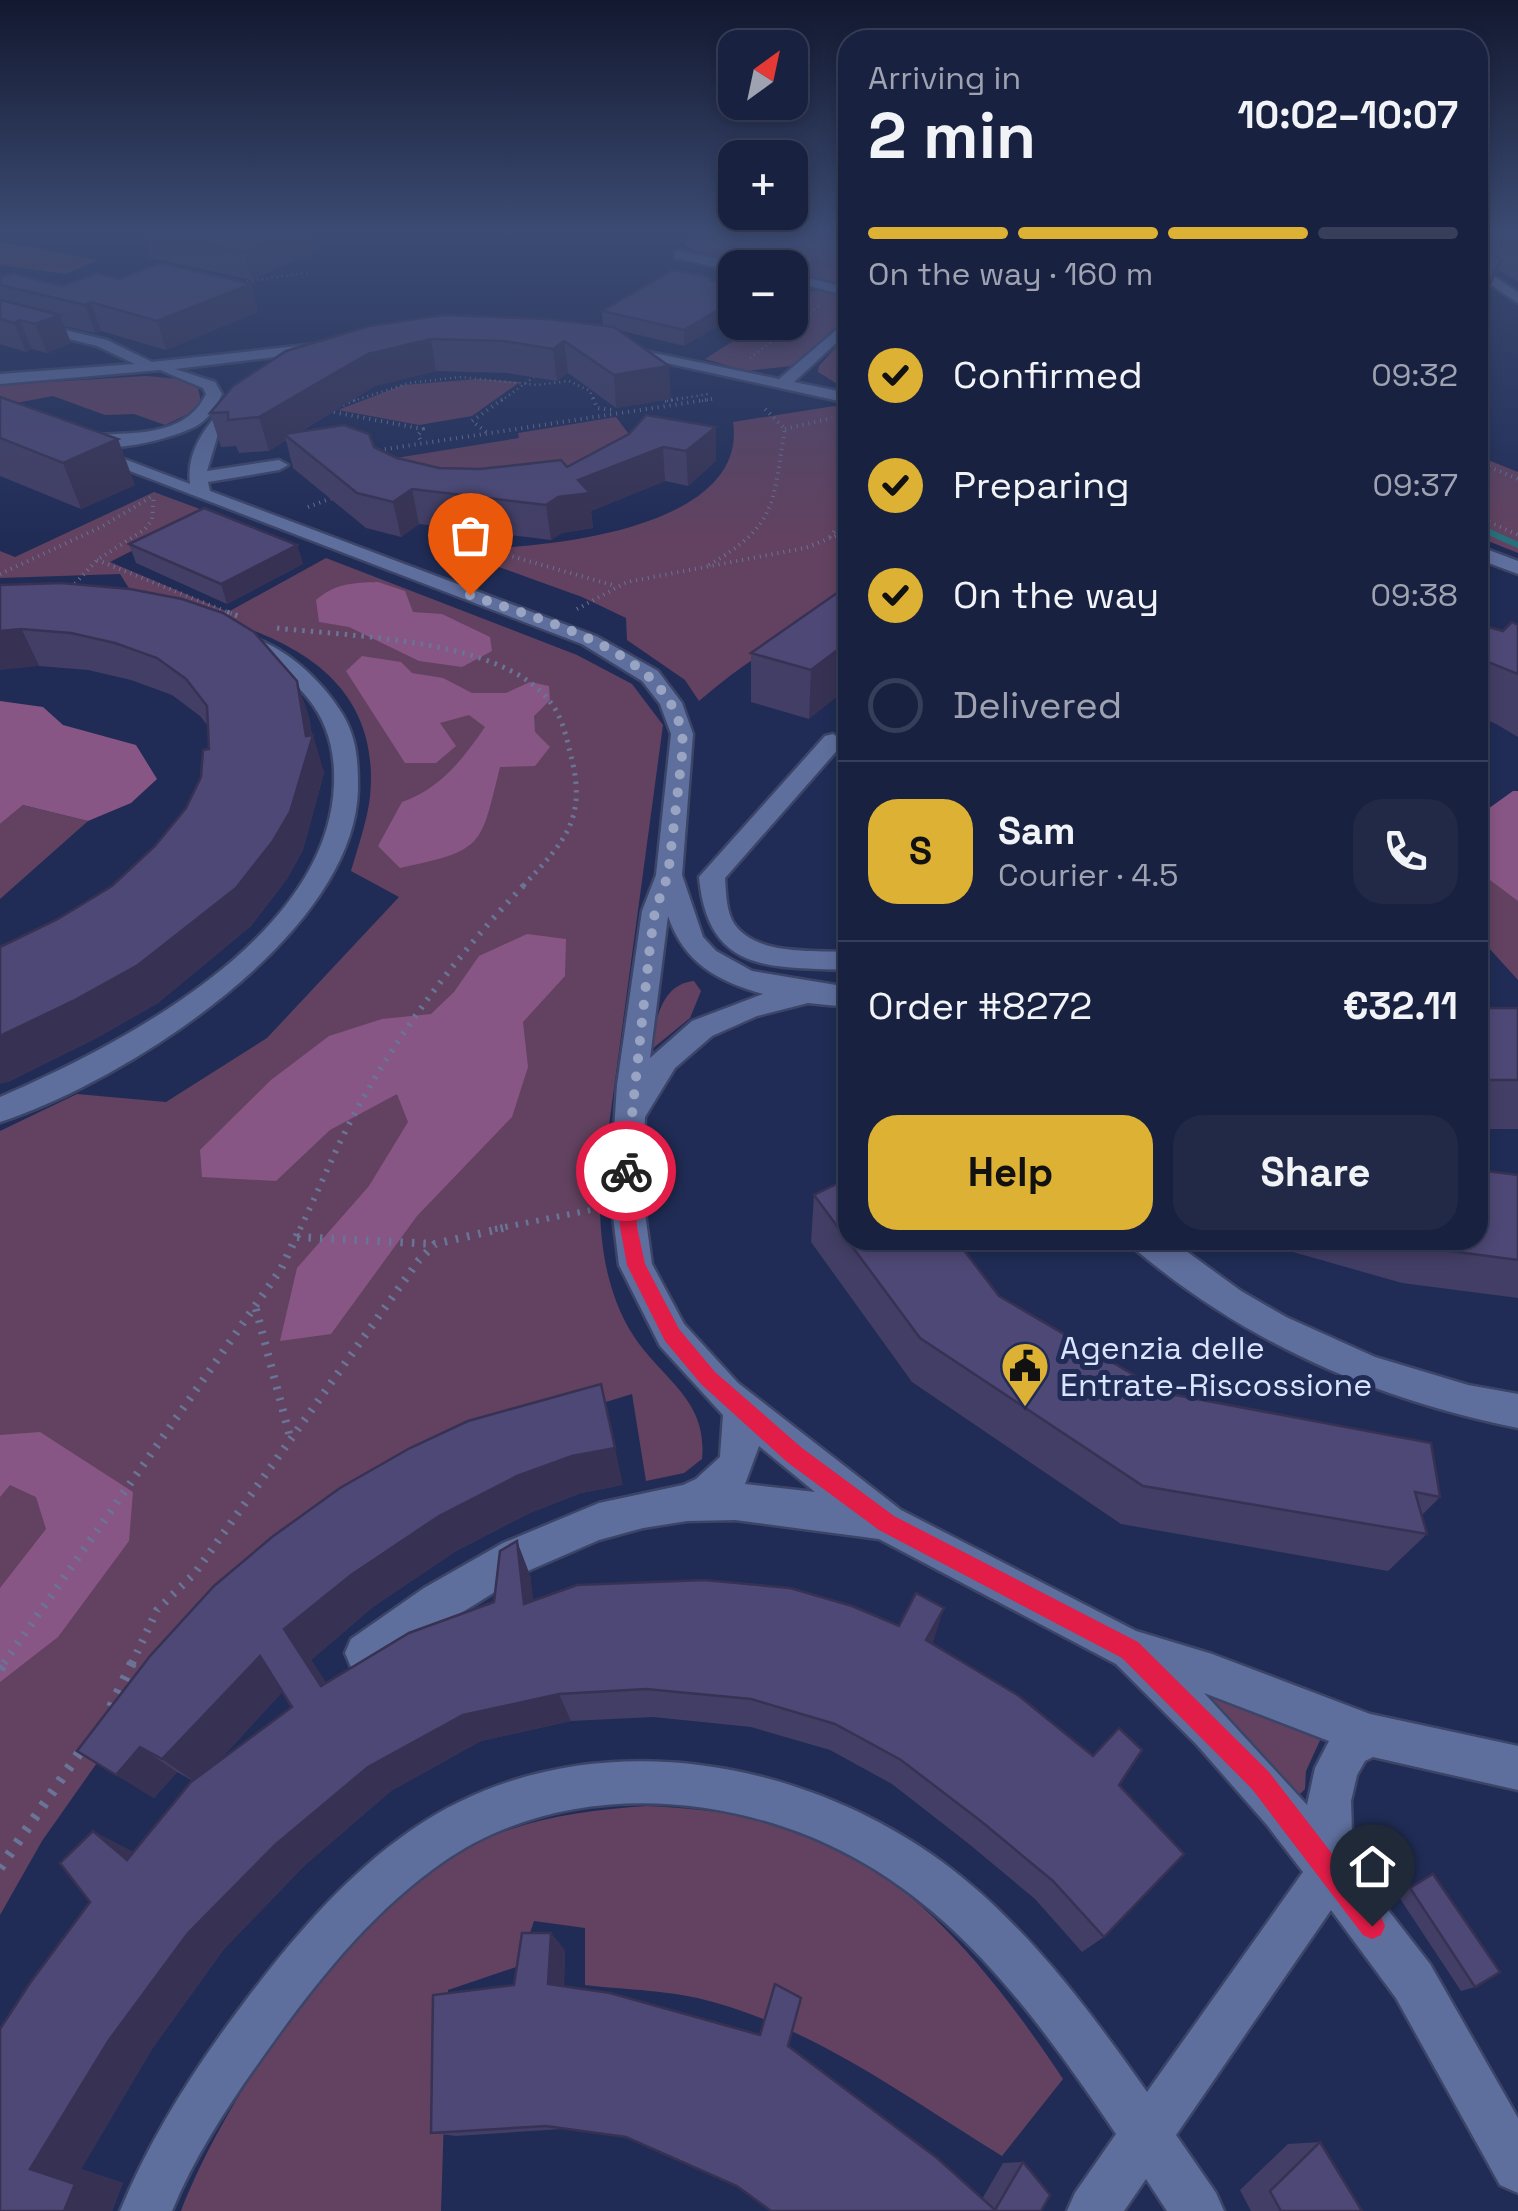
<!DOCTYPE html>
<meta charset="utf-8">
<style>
:root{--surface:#182140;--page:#212947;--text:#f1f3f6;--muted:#9fa3b1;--line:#363e59;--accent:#ddb133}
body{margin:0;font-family:"Space Grotesk",sans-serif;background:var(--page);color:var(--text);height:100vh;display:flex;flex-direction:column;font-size:38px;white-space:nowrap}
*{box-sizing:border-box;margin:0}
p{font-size:32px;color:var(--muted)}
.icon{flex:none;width:55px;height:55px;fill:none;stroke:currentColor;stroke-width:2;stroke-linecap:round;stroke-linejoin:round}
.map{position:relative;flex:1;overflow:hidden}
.drawer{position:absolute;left:838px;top:30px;width:650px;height:1220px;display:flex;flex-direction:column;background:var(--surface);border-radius:30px;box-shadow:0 5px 15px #0003,0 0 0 2px var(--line)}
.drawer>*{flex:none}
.needle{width:65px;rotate:33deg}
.fabs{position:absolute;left:718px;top:30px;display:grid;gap:20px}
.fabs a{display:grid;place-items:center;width:90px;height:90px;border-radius:20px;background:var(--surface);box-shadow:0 5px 15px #0003,0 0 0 2px var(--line);font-size:50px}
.pin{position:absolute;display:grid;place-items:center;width:85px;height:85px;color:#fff;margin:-102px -42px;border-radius:50% 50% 50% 0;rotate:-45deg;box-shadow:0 0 10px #0007}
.pin .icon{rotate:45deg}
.courier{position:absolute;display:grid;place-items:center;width:100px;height:100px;margin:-50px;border:8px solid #e11d48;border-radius:50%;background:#fff;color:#222;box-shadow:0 2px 12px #0007}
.overview em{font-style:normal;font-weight:700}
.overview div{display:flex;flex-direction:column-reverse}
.overview{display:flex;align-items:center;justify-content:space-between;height:170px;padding:0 30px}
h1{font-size:65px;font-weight:700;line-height:75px}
.bar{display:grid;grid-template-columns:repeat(4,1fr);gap:15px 10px;align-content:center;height:120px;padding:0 30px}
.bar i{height:12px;border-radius:8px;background:var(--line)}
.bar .on{background:var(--accent)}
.bar p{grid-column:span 4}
.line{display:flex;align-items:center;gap:25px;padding:0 30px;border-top:2px solid var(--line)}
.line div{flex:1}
.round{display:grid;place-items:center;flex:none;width:105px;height:105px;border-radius:30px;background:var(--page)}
ol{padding:0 30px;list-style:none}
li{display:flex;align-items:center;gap:30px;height:110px}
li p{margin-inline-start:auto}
li .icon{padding:10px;border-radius:50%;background:var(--accent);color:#111;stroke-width:4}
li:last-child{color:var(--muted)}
li i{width:55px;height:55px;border:5px solid var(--line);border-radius:50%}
.cta{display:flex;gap:20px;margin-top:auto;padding:20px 30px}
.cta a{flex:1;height:115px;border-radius:30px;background:var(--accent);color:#111;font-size:40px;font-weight:700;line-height:115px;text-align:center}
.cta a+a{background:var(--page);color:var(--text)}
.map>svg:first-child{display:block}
</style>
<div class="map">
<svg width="1518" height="2211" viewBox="0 0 1518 2211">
<rect width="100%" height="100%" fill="#202c55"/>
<g fill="#624260">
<path d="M710 230H847V285L790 273V268C759 267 705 267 684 243Z"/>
<path d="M0 241 97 260 66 274 0 265Z"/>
<path d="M824 290 847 299V318L792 366 746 371 705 359 761 323 790 322V304L810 291Z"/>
<path d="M847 335V390L818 372 819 366Z"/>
<path d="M146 376 180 379 198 388 201 402 188 414 165 425 134 414 105 415 53 396 0 406V385Z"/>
<path d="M477 379 520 382 472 416 419 425 338 410 403 385Z"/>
<path d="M834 406 847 409V605C793 632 745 661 699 701L685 680 627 640 626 618 582 597 446 548C520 552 750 535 733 422Z"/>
<path d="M616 417 631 437 526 490 368 458 392 454 396 458 519 438 518 433Z"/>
<path d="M1478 456 1518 472V553L1478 537Z"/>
<path d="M154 492 208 512 110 562 228 612 326 558 577 655 632 684 663 725 600 1192C599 1240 606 1293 633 1335 662 1380 708 1399 702 1459L684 1473 646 1481 632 1394 400 1465 144 1696 42 1841 0 1915V1131L77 1094 166 1102 267 1038 399 897 351 871C358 846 367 822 370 797 384 653 244 622 135 598L120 574 0 578V551L15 557Z"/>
<path d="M23 805 88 821 0 899V824Z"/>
<path d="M1478 866 1518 898V980L1478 936Z"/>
<path d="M694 981 701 991 690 1018 652 1049C655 1021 661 984 694 981Z"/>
<path d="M1208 1695 1322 1736 1306 1771 1305 1789 1300 1794 1289 1793 1206 1698Z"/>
<path d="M647 1806C707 1809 772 1816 827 1842 928 1890 1003 1989 1063 2079L1002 2156C909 2099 819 2031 713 2002 673 1990 626 1990 585 1985V1928L534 1921 519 1966 448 1990 441 2211H181C225 2094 361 1896 477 1843 531 1817 588 1810 647 1806Z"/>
</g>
<g fill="#885685">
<path d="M378 582 405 591 413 612 442 614 490 637 492 651 462 667 419 661 349 627 319 622 316 600C336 583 352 583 378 582Z"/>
<path d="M362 656 401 662 412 673 443 678 472 693H506L530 682 549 686 550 700 534 716 535 732 550 747 535 766 500 767C480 848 484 850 400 868L378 846 402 802C440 789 463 759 485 727L469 715 440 723 456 746 436 763H405L346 671Z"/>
<path d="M0 701 43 707 63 725 136 745 157 779 131 803 88 821 23 805 0 824Z"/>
<path d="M1513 791H1518V901L1478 871V816Z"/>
<path d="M527 934 566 939 565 976 523 1022 528 1067 512 1117 417 1216 331 1334 280 1341 297 1268 369 1186 408 1122 397 1094 330 1130 276 1181 202 1177 200 1150 271 1080 329 1036 382 1019 431 1014 454 992 479 956Z"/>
<path d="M40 1432 133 1492 129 1541 58 1637 0 1682V1588L46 1529 36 1497 10 1485 0 1497V1435Z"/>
</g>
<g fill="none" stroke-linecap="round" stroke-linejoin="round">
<path stroke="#25727d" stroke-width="6" d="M1478 527 1518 545"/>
<g stroke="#3c4568" stroke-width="5">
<g id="minor">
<path d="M680 251 742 264 748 268 735 271 675 258V252Z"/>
<path d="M1478 266 1518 292V303L1478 276Z"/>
<path d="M790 273 848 288V296L790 281Z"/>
<path d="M0 314 107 340 152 362 326 343 333 347 326 351 175 369 215 382 222 394C216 407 210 417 198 425 174 439 97 458 75 441L77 437C120 430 183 443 206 394L203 388 160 370 0 384V374L135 364 97 346 0 322Z"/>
<path d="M848 320V332L794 382 848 393V403L612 351 620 346 779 379Z"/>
<path d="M229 402 243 405 218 434 207 471 279 460 288 465 279 470 208 482 210 491 596 636 658 671 682 703 693 734 682 875 703 937 716 951 752 971 848 987V1007L808 1003 757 1016 712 1036 675 1068 645 1117 642 1192 652 1264 684 1324 738 1383 901 1510 1136 1631 1212 1654 1370 1714 1518 1746V1790L1373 1757 1365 1761 1357 1775 1351 1801 1353 1865 1430 1964 1518 2118V2193L1500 2185 1396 1998 1331 1910 1176 2135 1216 2193 1224 2211H1167L1146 2179 1124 2211H1067L1075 2193 1116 2134C1046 2031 967 1918 853 1857 730 1790 562 1779 443 1862 377 1908 324 1972 277 2037 238 2091 198 2148 172 2211H120C151 2136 194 2069 243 2004 291 1940 344 1877 410 1831 571 1719 789 1751 941 1861 1024 1922 1088 2008 1147 2092L1303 1872 1267 1825 1197 1745 1116 1664 879 1539 735 1520 687 1521 643 1528 599 1540 530 1570 365 1673 351 1667 345 1653 351 1639 424 1588 503 1543 599 1503 683 1485 696 1479 720 1457 723 1415 660 1346 619 1265 610 1192 617 1085 642 911 656 875 671 734 660 704 642 681 582 644 83 453 98 449 190 484C186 451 206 425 229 402ZM668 916C684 963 717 981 763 994L692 1021 650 1058ZM759 1446 815 1492 745 1484ZM1204 1693 1329 1741 1315 1768 1307 1805Z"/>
<path d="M1478 546 1518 561V574L1478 559Z"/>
<path d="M244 635C284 645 322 680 343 715 357 739 358 761 358 789 355 935 126 1081 0 1122V1097C123 1044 328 937 334 785 337 712 297 677 237 645L234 641 237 637Z"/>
<path d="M833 734 844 741 841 746 725 878C726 892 726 913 735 925 758 956 814 950 848 952V970C768 967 708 973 699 877L825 736Z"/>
<path d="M1132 1240H1171L1241 1291 1286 1317 1375 1357 1468 1385 1518 1394V1428C1375 1399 1248 1344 1136 1250Z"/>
</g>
</g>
<g stroke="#697497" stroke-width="2.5" stroke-dasharray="1 4" stroke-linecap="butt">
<path d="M391 230 393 234"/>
<path d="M706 241 722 230"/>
<path d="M760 247 848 259"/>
<path d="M780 262 753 252 763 243 848 245"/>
<path d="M237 283 310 272"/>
<path d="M750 358 820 305"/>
<path d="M353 401 409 383 461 377 537 385 569 381 590 391 594 401"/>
<path d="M501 401 534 377"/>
<path d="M667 401 708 394"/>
<path d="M702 401 712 399"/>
</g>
<g stroke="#697497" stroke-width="4" stroke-dasharray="1 5" stroke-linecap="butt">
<path d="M593 398 597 408 613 410"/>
<path d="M665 401 683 398"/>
<path d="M343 405 359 398"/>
<path d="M328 411 423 429 418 435 422 443"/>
<path d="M785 429 832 418"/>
<path d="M486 432 472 421 504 398"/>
<path d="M373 451 712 399"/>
<path d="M1478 462 1518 479"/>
<path d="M308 507 332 498"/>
<path d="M1478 517 1518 535"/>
<path d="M830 537 848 513"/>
<path d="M459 552 500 553 616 586"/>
<path d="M97 560 235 615"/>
<path d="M709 565C779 524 772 503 785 429L763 407"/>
<path d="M0 574 101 527 151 497"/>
<path d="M71 588 97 560 144 530 152 520 154 495"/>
<path d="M577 609 627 582 805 548 848 531"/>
</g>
<g stroke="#697497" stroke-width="5" stroke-dasharray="2.5 6" stroke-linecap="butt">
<path d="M227 612 241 617"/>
<path d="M277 628C352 637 504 638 551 703 562 717 566 736 570 752 588 818 566 840 523 886"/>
</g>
<g stroke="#697497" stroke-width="6" stroke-dasharray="2.5 8" stroke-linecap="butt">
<path d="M300 1229C319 1190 335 1149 356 1111 401 1028 460 952 525 884"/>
<path d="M495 1229 596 1209"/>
</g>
<g stroke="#697497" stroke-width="8" stroke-dasharray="2.5 9" stroke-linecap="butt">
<path d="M297 1237 435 1244"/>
<path d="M256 1309 290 1437"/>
<path d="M4 1663 281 1269 301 1227"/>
<path d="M132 1663 157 1610 195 1573 419 1260 435 1244 508 1227"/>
</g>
<g stroke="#697497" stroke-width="10" stroke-dasharray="4 11" stroke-linecap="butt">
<path d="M0 1669 6 1661"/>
<path d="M111 1707 133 1661"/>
<path d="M0 1868 84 1746"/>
</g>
<use href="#minor" fill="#5f6f9d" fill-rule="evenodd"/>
</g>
<g fill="#433e65" fill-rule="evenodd">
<path d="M144 230H309L315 252 252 280 150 258 142 231Z"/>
<path d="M1478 230H1518V282L1499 270 1497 274 1495 273 1490 288 1478 310Z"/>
<path d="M0 277 62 286 119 279 251 284 258 312 166 350 101 331 95 333 64 326 71 343 47 353 32 349 26 352 0 344Z"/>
<path d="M714 278V281L735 285V316L684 346 618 330 671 399 616 408 568 373 557 381 507 373 436 371 375 386 300 432 374 447 397 458 439 468 480 469 567 467 629 434 716 461 688 486 665 481 591 511 593 528 562 533 551 540 419 524 401 537 366 528 293 468 286 440 269 451 239 453 236 446 221 447 210 413 370 326H603L602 311Z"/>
<path d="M0 397 135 485 81 509 0 476Z"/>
<path d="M129 544 297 545 303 564 227 604 136 563Z"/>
<path d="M0 585 297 681 309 718 312 735 324 773 303 850 287 879 251 926 158 1003 95 1039 8 1082 58 919 112 886 155 846 186 808 201 777 209 749 208 726 200 716 172 695 131 680 88 670 39 666Z"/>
<path d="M847 586 809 719 751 702V653Z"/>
<path d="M1478 624 1503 631 1518 625V737L1496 724 1478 716Z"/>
<rect x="1478" y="1008" width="40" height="121"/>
<path d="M839 1163 999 1296 1165 1393 1440 1497 1422 1515 1427 1534 1388 1571 1121 1524 912 1382 811 1242 814 1195 837 1184Z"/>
<path d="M1518 1175V1298L1402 1283 1293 1252V1240H1478Z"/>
<path d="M623 1485 581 1493 530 1513 456 1551 373 1607 311 1660 326 1683 494 1602 530 1575 533 1601 934 1639 932 1643 1119 1785 1104 1937 1082 1952 1035 1899 969 1844 892 1784 830 1750 751 1727 653 1717 571 1721 481 1741 391 1791 305 1865 224 1949 152 2049 81 2169 123 2183 112 2211H0L134 1852 193 1781 177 1772 154 1798 77 1751 272 1537ZM282 1692 292 1707 217 1763 249 1728Z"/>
<path d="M1433 1874 1475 1987 1461 1991 1397 1894Z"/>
<path d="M565 1950 564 1986 788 2047 982 2199 1003 2163 1023 2162 1041 2211H771L737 2186 630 2138 562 2129 456 2136 431 2133 514 1985Z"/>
<path d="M1320 2142 1362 2211H1251L1240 2190 1288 2144Z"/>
</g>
<g fill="#373253">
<path d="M297 230H309L315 252 252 280 244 252Z"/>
<path d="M1501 260 1490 288 1478 310 1489 281Z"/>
<path d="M251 284 258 312 166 350 157 321Z"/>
<path d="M735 300V316L684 346V330Z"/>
<path d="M91 302 101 331 95 333 85 305Z"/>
<path d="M60 315 71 343 47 353 35 324Z"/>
<path d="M20 320 32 349 26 352 14 323Z"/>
<path d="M431 339 436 371 375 386 289 438 284 434 286 440 269 451 259 417 368 354Z"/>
<path d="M564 341 568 373 557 381 553 349Z"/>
<path d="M669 366 671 399 616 408 614 375Z"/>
<path d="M716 427V461L688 486 686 451Z"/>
<path d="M118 439 135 485 81 509 63 463Z"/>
<path d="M663 447 665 481 591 511 593 528 562 533 551 540 546 505 578 480Z"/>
<path d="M412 489 419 524 401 537 393 502Z"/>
<path d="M297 545 303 564 227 604 221 584Z"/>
<path d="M21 629 39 666 0 670V631Z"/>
<path d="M848 642V688L809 719 811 670Z"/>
<path d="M297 681 309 718 312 737 313 735 324 773 303 850 287 879 251 926 158 1003 95 1039 8 1082 0 1084V1036L306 736Z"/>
<path d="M615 1448 623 1485 581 1493 530 1513 456 1551 373 1607 311 1660 346 1714 321 1686 284 1629 351 1575 439 1516 517 1476 572 1456Z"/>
<path d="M517 1541 530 1575 537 1635 524 1604Z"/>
<path d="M944 1608 934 1639 916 1670 926 1640Z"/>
<path d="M260 1656 289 1685 198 1784 162 1759Z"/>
<path d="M559 1694 571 1721 481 1741 391 1791 305 1865 224 1949 152 2049 81 2169 123 2183 112 2211H64L30 2169 109 2040 188 1933 275 1845 368 1767 463 1715Z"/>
<path d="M140 1747 177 1772 154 1798 116 1775Z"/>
<path d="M93 1831 134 1852 127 1860Z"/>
<path d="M551 1933 565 1950 563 1998 548 1984Z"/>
</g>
<g fill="#4e4876" stroke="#373253" stroke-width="2.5">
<path d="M144 230H297L244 252 142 231Z"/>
<path d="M1478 230H1486L1485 248 1501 260 1489 281 1478 279Z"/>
<path d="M1499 240 1518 242V247L1510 242 1508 246Z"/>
<path d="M161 263 251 284 157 321 91 302 85 305 0 285V277L13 273 62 286 96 273 119 279Z"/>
<path d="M673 270 714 278 711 280 735 285V300L684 330 602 311Z"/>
<path d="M0 300 60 315 35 324 20 320 14 323 0 319Z"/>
<path d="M443 315 548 319 614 327 669 366 614 375 564 341 553 349 503 341 431 339 368 354 259 417 228 420V412L210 413 233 386 286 351 370 326Z"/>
<path d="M0 397 118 439 63 463 0 438Z"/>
<path d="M646 415 716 427 686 451 663 447 578 480 590 493 558 497 546 505 412 489 393 502 357 493 284 434 344 425 369 434 374 447 397 458 439 468 480 469 561 460 567 467 629 434Z"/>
<path d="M204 508 297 545 221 584 129 544Z"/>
<path d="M61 583 130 589 182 599 223 613 254 632 297 681 306 736 313 735 290 812 273 841 236 888 138 965 73 1001 0 1036V947L58 919 112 886 155 846 186 808 201 777 203 750 209 749 207 706 186 679 157 658 115 643 71 633 21 629 0 631V585Z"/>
<path d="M847 586 848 642 811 670 751 653Z"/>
<path d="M1512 622 1518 625V674L1478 658V624L1503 631Z"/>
<path d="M1478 1008H1518V1080H1483L1478 1079Z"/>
<path d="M848 1160V1240H956L999 1296 1165 1393 1431 1443 1440 1497 1415 1492 1427 1534 1143 1486 920 1338 814 1195 847 1179 839 1163Z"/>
<path d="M1478 1170 1518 1175V1260L1427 1248 1398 1240H1478Z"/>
<path d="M601 1384 615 1448 572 1456 517 1476 439 1516 351 1575 284 1629 321 1686 409 1633 494 1602 500 1551 517 1541 524 1604 577 1585 704 1580 790 1588 852 1606 899 1626 916 1593 944 1608 926 1640 1019 1696 1093 1756 1119 1728 1142 1750 1119 1785 1184 1854 1104 1937 1053 1881 982 1822 901 1760 835 1724 751 1699 646 1689 559 1694 463 1715 368 1767 275 1845 188 1933 109 2040 30 2169 75 2184 64 2211H0V2029L30 1983 90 1902 60 1863 93 1831 127 1860 191 1782 292 1707 260 1656 162 1759 140 1747 116 1775 77 1751 150 1656 214 1586 272 1537 340 1488 410 1448 468 1421Z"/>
<path d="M1433 1874 1500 1972 1475 1987 1410 1888Z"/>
<path d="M522 1933H551L548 1984 610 1993 760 2035 775 1984 801 1998 788 2046 937 2158 995 2210 1023 2162 1050 2195 1041 2211H771L737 2186 626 2137 546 2126 431 2133 433 1995 514 1985Z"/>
<path d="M1320 2142 1362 2211H1281L1270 2191Z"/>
</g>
<linearGradient id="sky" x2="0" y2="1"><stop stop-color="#12182f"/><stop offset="0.43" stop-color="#3c4b73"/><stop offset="1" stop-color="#3c4b73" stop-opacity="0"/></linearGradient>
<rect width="1518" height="539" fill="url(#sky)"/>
<path fill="#e11d48" d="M626 1164 635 1171 637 1227 645 1264 679 1329 715 1372 802 1448 894 1516 1138 1642 1269 1772 1381 1917 1385 1926 1381 1935 1372 1939 1363 1935 1252 1789 1122 1658 879 1530 787 1462 701 1384 665 1341 627 1265 620 1227 618 1171Z"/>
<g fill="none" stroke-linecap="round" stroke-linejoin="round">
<path stroke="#99a4c3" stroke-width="10" stroke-dasharray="0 18" d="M470 595C542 621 681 653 683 747L668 875 655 911 650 946 626 1171"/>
</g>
<defs>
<g id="civic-pin" transform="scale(2.5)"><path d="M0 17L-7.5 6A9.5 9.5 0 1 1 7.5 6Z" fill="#ddb133" stroke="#202c55"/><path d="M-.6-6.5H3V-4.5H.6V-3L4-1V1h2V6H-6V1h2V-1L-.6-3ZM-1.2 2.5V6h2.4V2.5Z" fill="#111"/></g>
</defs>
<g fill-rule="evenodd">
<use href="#civic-pin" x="1025" y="1366"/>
</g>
<g text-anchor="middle" stroke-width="10" stroke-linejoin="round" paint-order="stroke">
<g font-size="32" fill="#dae4fe" stroke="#202c55" text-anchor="start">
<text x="1060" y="1359">Agenzia delle<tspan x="1060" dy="37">Entrate-Riscossione</tspan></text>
</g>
</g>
</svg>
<div class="fabs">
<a><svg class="needle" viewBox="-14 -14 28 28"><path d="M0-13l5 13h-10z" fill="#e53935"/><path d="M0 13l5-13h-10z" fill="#9fa3b1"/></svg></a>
<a>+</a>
<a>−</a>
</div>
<div class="pin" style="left:470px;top:595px;background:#ea580c"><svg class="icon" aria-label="bag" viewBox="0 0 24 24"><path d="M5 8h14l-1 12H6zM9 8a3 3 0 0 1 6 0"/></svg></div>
<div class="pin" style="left:1372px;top:1926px;background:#1f2937"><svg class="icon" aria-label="home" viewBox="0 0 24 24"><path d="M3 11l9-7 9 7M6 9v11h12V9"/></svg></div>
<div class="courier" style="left:626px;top:1171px"><svg class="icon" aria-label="bike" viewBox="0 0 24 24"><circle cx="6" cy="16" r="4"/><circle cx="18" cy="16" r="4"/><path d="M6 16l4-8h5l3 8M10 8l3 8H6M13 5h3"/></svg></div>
<section class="drawer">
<div class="overview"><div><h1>2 min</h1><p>Arriving in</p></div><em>10:02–10:07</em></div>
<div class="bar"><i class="on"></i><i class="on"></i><i class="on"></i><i></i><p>On the way · 160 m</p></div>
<ol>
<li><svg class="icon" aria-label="check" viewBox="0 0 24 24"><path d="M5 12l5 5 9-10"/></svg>Confirmed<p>09:32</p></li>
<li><svg class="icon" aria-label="check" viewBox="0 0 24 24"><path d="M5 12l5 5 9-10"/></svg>Preparing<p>09:37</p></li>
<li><svg class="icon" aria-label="check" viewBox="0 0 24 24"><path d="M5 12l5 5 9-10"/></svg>On the way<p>09:38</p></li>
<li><i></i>Delivered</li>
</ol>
<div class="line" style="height:180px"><b class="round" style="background:var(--accent);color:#111">S</b><div><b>Sam</b><p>Courier · 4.5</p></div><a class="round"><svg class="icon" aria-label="phone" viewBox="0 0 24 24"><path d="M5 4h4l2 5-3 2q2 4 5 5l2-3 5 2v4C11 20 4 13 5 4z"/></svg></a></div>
<div class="line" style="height:130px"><div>Order #8272</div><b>€32.11</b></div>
<div class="cta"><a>Help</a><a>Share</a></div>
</section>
</div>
